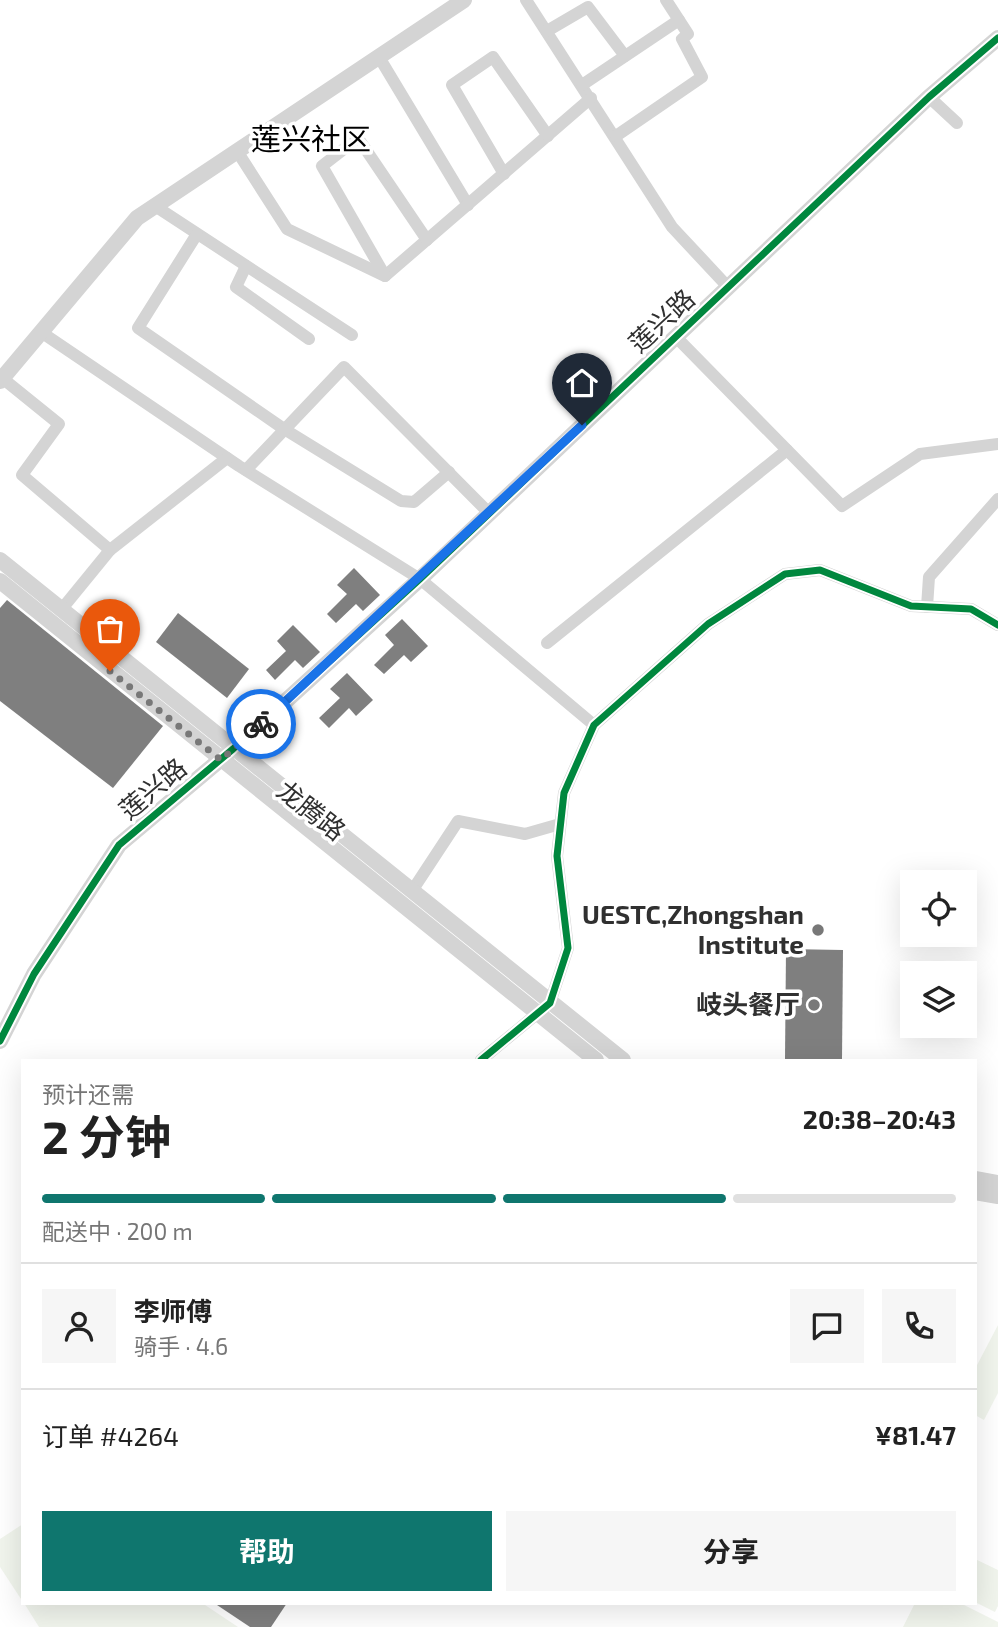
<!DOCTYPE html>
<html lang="zh">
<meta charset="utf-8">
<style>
:root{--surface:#fff;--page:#f6f6f6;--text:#222;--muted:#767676;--line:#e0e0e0;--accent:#0f766e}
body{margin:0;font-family:"Exo 2","Noto Sans SC",sans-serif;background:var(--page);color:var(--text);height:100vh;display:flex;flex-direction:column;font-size:26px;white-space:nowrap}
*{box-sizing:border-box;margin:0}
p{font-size:23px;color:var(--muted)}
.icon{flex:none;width:38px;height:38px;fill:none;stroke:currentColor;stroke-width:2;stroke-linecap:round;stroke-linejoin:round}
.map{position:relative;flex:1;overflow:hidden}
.side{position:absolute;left:21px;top:1059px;width:956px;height:546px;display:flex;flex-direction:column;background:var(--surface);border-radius:0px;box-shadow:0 7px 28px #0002}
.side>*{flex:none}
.controls{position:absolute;left:900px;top:870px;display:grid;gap:14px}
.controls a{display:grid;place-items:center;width:77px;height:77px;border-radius:0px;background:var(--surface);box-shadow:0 7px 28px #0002;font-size:35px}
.pin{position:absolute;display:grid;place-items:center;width:60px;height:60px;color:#fff;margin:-72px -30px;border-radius:50% 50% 50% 0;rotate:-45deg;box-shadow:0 0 7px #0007}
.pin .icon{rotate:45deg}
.courier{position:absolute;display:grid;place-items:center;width:70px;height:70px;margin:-35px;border:5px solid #1a73e8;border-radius:50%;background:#fff;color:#222;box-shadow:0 2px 9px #0007}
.summary em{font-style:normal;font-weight:700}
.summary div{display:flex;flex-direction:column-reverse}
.summary{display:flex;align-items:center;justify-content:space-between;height:119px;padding:0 21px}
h1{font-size:46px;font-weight:700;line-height:52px}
.bar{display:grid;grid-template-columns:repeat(4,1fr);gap:10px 7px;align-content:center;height:84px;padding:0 21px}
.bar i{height:9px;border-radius:5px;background:var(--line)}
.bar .current{background:var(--accent)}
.bar p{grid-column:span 4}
.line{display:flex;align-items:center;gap:18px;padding:0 21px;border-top:2px solid var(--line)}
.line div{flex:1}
.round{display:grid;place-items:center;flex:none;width:74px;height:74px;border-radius:0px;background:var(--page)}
.cta{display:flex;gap:14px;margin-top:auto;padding:14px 21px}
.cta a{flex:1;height:80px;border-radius:0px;background:var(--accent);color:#fff;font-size:28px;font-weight:700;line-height:80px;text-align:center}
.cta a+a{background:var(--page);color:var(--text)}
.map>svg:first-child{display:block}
</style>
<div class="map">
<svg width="998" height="1627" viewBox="0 0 998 1627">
<rect width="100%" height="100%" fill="#fff"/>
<g fill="#f1f5ed">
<path d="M998 1325V1393L984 1420 975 1415V1369Z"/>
<path d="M23 1524V1602L0 1567V1539Z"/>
<path d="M975 1559 998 1570V1606L995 1612 975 1602Z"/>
<path d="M24 1603H202L238 1627H39Z"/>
<path d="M915 1603H960L998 1622V1627H903Z"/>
</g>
<g fill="#7f7f7f">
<path d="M354 568 380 595 363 611 356 604 336 623 327 614 347 594 337 585Z"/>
<path d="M7 600 163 726 113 788 0 701V608Z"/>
<path d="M178 613 249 669 227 698 156 642Z"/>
<path d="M402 619 428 646 411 662 404 655 384 674 374 665 394 645 385 635Z"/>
<path d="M293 625 320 652 303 668 295 660 275 680 266 670 286 651 277 641Z"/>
<path d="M347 673 373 700 356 716 349 708 329 728 319 718 340 698 330 689Z"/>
<path d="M786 949 843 950 842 1060H785Z"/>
<path d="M214 1603H287L271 1627H250Z"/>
</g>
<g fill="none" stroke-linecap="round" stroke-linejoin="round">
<g stroke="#d4d4d4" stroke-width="12">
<path d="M526 0 672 227 728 287"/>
<path d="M547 31 588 7 625 56"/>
<path d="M379 57 468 205"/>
<path d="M582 85 679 20"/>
<path d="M929 97 957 123"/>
<path d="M616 136 702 77 682 39 688 34 666 0"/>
<path d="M237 151 287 229 385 276 591 98"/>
<path d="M504 174 452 85 493 57 548 136"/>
<path d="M155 206 352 335"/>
<path d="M197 234 138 328 284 429 401 501 414 502 449 472"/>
<path d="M246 266 236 287 309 339"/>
<path d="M385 276 322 166 358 138 427 240"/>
<path d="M41 332 239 466 420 579 594 725"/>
<path d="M676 337 842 506 920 454 998 444"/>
<path d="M2 378 59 424 22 475 110 550"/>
<path d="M246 470 344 367 489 513"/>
<path d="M927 607 929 577 998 499"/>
<path d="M61 610 110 550 227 458"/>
<path d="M547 643 787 450"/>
<path d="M412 891 458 821 525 834 560 824"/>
<path d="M481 1060 550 1003 568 948 557 856 564 793 594 725 708 624 785 574 820 570 911 606 971 609 998 625"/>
</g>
<g stroke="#d4d4d4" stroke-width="16">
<path d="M0 381 137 218 464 0"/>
<path d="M0 560 623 1060"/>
<path d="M0 581 596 1060"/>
<path d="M0 1041 34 974 119 845 233 749 420 579 929 97 998 38"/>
<path d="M975 1179 998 1183"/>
<path d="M975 1192 998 1196"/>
</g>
<g stroke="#fff" stroke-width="11">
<g id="cycleway">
<path d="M0 1041 34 974 119 845 233 749 420 579 929 97 998 38"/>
<path d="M481 1060 550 1003 568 948 557 856 564 793 594 725 708 624 785 574 820 570 911 606 971 609 998 625"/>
</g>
</g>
<use href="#cycleway" stroke="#00873e" stroke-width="7"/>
</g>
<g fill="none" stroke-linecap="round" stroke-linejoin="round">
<path stroke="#787878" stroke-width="7" stroke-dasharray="0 12.6" d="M110 671 221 760 261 724"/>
<path stroke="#1a73e8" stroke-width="9" d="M261 724 582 425"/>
</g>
<g fill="#787878" stroke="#fff" stroke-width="2.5">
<circle cx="818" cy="930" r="7"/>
<circle cx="814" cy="1005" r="7"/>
</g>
<g text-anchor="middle" stroke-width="7" stroke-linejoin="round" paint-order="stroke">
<g font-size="26" fill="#303030" stroke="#fff">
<text transform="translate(662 321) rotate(-43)" y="9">莲兴路</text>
<text transform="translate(153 789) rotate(-40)" y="9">莲兴路</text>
<text transform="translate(311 811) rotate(38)" y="9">龙腾路</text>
</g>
<g font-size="26" font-weight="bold" fill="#303030" stroke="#fff" text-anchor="end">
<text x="804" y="924">UESTC,Zhongshan<tspan x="804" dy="30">Institute</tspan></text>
<text x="800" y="1014">岐头餐厅</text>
</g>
<g font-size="30" fill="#000" stroke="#fff">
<text x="311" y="150">莲兴社区</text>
</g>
</g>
</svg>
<div class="controls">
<a><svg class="icon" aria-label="locate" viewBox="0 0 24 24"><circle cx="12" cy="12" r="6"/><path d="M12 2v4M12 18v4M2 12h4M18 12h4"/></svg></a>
<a><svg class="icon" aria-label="layers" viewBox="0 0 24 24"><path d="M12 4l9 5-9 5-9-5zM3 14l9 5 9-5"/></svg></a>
</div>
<div class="pin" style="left:110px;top:671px;background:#ea580c"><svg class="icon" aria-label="bag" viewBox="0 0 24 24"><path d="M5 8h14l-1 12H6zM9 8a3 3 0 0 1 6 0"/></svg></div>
<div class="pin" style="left:582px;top:425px;background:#1f2937"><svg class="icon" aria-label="home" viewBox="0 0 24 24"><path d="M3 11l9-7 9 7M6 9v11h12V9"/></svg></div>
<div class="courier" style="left:261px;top:724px"><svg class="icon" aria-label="bike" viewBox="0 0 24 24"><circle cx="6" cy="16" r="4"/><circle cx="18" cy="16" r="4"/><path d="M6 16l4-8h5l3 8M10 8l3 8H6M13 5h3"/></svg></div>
<section class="side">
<div class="summary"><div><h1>2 分钟</h1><p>预计还需</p></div><em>20:38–20:43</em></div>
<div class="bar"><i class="current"></i><i class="current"></i><i class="current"></i><i></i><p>配送中 · 200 m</p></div>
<div class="line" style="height:126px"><a class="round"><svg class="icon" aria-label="person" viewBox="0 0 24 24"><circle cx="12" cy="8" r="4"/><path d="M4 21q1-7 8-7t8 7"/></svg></a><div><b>李师傅</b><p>骑手 · 4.6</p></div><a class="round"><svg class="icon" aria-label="chat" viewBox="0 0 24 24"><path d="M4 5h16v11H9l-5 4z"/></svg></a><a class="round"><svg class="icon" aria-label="phone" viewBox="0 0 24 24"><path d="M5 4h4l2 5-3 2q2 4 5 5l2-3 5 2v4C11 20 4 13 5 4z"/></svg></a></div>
<div class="line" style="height:91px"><div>订单 #4264</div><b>¥81.47</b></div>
<div class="cta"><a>帮助</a><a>分享</a></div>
</section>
</div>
